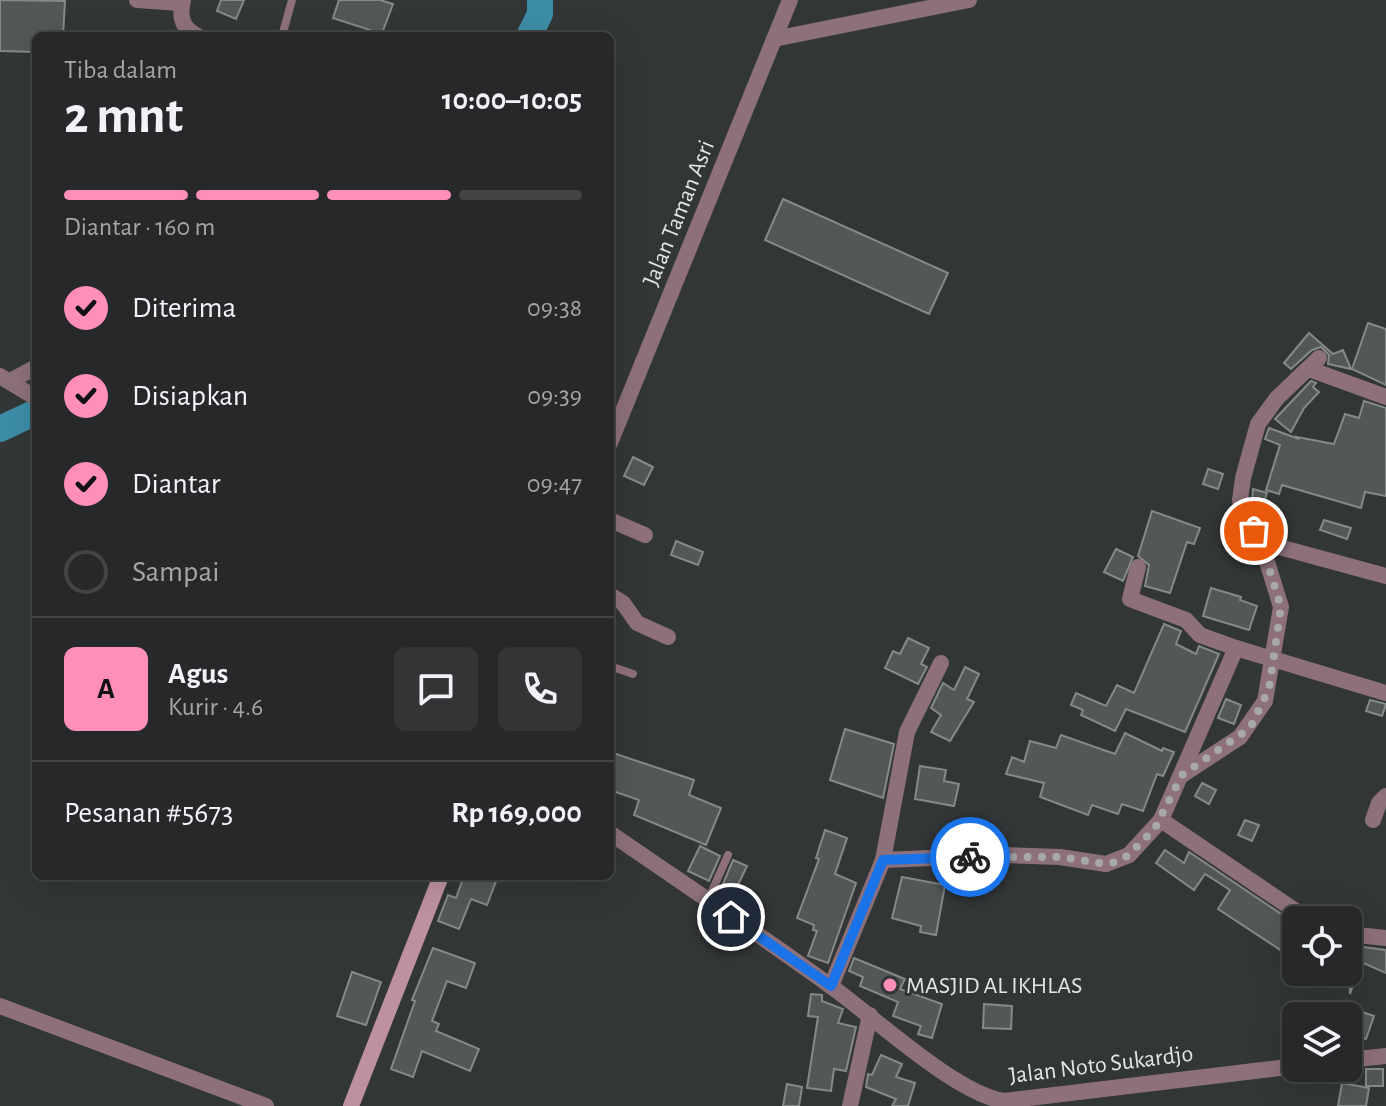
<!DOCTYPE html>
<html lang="id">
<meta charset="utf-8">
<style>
:root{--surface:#262829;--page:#323435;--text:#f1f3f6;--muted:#a4a6a8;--line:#424446;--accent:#ff8ebb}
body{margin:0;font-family:"Alegreya Sans",sans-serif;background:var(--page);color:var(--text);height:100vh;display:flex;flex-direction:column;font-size:30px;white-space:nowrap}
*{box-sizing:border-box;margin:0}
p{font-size:26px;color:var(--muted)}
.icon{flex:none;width:44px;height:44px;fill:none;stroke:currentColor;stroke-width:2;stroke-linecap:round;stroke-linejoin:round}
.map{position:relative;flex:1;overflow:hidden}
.drawer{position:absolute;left:32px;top:32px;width:582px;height:848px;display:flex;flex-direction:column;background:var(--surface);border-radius:12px;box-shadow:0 8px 32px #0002,0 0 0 2px var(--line)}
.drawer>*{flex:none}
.fabs{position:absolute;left:1282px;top:906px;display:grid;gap:16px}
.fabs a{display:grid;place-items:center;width:80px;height:80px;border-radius:12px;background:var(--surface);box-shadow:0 8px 32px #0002,0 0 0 2px var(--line);font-size:40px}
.pin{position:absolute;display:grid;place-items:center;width:68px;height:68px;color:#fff;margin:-34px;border:4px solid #fff;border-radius:50%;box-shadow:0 2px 8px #0007}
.courier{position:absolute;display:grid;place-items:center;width:80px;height:80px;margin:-40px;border:6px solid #1a73e8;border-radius:50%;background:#fff;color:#222;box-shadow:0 2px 10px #0007}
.summary em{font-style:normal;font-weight:600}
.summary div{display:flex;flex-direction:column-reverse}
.summary{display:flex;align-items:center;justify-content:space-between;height:136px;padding:0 32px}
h1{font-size:52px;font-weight:600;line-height:60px}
.bar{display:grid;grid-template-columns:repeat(4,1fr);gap:12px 8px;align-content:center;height:96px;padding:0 32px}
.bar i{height:10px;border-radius:6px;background:var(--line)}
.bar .selected{background:var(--accent)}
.bar p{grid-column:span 4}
.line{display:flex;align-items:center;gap:20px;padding:0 32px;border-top:2px solid var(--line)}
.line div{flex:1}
.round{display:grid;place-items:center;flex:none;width:84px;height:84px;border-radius:12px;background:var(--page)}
ol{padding:0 32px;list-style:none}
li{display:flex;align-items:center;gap:24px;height:88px}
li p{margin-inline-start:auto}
li .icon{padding:8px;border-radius:50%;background:var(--accent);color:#111;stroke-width:4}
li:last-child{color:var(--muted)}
li i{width:44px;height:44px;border:4px solid var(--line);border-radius:50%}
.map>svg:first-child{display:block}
</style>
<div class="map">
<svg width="1386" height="1106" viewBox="0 0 1386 1106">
<rect width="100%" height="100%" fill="#333637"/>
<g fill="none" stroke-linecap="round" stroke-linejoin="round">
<g stroke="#3d8da7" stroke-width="26">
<path d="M529 36 540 14V0"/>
<path d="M0 429 36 412"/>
</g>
</g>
<g fill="#545758" stroke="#86898a" stroke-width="2">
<path d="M0 0 65 1 63 36H36V52L0 51Z"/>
<path d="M221 0H244L236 19 217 11Z"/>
<path d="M339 0H380L393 4 381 36H367L370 30 333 18Z"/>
<path d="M783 199 948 273 929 314 765 240Z"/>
<path d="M1368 323 1386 329V385L1352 369Z"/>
<path d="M1309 333 1333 354 1343 350 1351 369 1328 364 1329 355 1321 347 1312 350 1291 369 1284 363Z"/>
<path d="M1311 381 1316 383 1313 387 1319 392 1304 408 1291 432 1275 419Z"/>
<path d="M1364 401 1386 408V496L1365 492 1361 508 1282 485 1279 494 1266 490 1280 445 1265 439 1269 428 1299 439 1297 437 1334 444 1345 414 1359 418Z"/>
<path d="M633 457 653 467 644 485 624 476Z"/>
<path d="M1208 469 1223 474 1218 489 1203 484Z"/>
<path d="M1253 489 1267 493 1263 505 1252 502Z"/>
<path d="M1152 511 1200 528 1194 544 1187 542 1170 593 1145 586 1149 565 1138 556Z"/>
<path d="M1324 520 1351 528 1347 539 1320 530Z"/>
<path d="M676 541 703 552 698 565 671 555Z"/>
<path d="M1116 549 1133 557 1123 581 1104 572Z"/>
<path d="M1211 588 1241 597 1240 600 1257 606 1249 630 1203 616Z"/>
<path d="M1164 624 1181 631 1176 644 1196 654 1199 646 1219 654 1185 732 1126 709 1115 731 1081 715 1083 710 1071 705 1076 693 1106 706 1117 685 1134 693Z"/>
<path d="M908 638 929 648 921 664 927 667 918 684 885 668 893 651 900 654Z"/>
<path d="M965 667 979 674 967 699 974 702 950 741 931 732 941 715 931 708 943 683 954 690Z"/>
<path d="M1226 699 1241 705 1234 724 1218 718Z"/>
<path d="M1370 700 1386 704 1382 716 1366 711Z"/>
<path d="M845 729 894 744 883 798 830 780Z"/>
<path d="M1125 733 1162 751 1163 748 1174 752 1163 776 1157 774 1143 811 1122 804 1118 814 1092 805 1088 815 1040 797 1044 783 1006 774 1012 757 1024 762 1030 741 1056 748 1061 735 1115 754Z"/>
<path d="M610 752 694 780 689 795 721 808 706 845 634 815 639 800 610 790Z"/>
<path d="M920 766 946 770 944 781 959 784 954 806 915 799Z"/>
<path d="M1202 783 1216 790 1209 804 1195 796Z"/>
<path d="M1245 820 1259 825 1252 841 1238 835Z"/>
<path d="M825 830 847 838 835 874 856 883 828 963 808 956 817 931 813 930 814 925 797 918 819 859 816 858Z"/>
<path d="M700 846 720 856 709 881 688 871Z"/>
<path d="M1165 850 1184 863 1189 852 1296 924V942L1288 955 1218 909 1230 890 1205 874 1194 890 1156 863Z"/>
<path d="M733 860 747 866 736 889 723 884Z"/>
<path d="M464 876H498L487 905 471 899 459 929 438 921 448 895 456 898Z"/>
<path d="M902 877 945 885 936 935 920 932 921 926 892 918Z"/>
<path d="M1348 945 1386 950V973L1361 962 1350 994Z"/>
<path d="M433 948 475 963 466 988 447 981 432 1021 439 1024 436 1031 479 1049 470 1071 422 1051 413 1077 391 1069 415 1001 412 1000Z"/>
<path d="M854 958 905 979 900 989 942 1004 932 1038 918 1034 921 1026 893 1016 898 1002 860 986 863 977 849 971Z"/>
<path d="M352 972 381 982 366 1025 337 1016Z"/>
<path d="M811 994 822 995V1001L843 1009 838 1023 856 1027 846 1071 834 1069 831 1091 807 1088 818 1017 808 1016Z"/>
<path d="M984 1004 1012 1006 1011 1029 983 1028Z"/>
<path d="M1359 1011 1374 1016 1366 1039 1351 1033Z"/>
<path d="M881 1055 902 1064 896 1077 915 1083 908 1106H892L896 1099 866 1087 868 1074 872 1075Z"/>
<rect x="1366" y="1069" width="17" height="17"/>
<path d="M1342 1083 1369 1088 1366 1106H1338Z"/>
<path d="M787 1084 802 1087 799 1106H783Z"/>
</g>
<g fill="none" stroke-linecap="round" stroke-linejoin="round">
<g stroke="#8d707a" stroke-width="8">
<path d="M282 36 292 0"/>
<path d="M610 666 633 674"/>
<path d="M708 900 728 855"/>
</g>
<g stroke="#8d707a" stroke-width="16">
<path d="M137 0 181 3"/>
<path d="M183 0C179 16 182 29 198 36"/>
<path d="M774 39 969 0"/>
<path d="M1309 369 1386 397"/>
<path d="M0 376 36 398"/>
<path d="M12 380 36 367"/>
<path d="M610 443 790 0"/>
<path d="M610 520 645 535"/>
<path d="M1261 542 1386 576"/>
<path d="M1138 567 1130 599 1186 620 1200 635 1236 648"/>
<path d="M610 595 623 603 637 623 668 637"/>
<path d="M1182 775 1240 737 1265 701 1281 607 1261 542 1246 519 1240 500 1243 478 1258 424 1277 398 1319 358"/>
<path d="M1161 820 1309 920"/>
<path d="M1373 820 1379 803 1386 796"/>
<path d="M610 833C684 884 759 934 832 987 875 1018 955 1093 1004 1101L1296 1066"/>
<path d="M883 860 1003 855 1060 857 1106 864 1129 855 1161 820 1236 648 1386 693"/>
<path d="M1348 934 1386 938"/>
<path d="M831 986 883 860 907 732 941 663"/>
<path d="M0 1006 266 1106"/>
<path d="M1348 1060 1386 1056"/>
<path d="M850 1106 870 1015"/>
</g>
<path stroke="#be91a1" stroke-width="16" d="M351 1106 441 876"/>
</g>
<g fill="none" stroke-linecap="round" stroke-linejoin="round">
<path stroke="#a6a8a9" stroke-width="8" stroke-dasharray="0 14.4" d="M970 857H1060L1106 864 1116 862 1129 855 1155 828 1182 775 1250 728 1269 689 1281 607 1261 542 1254 531"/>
<path stroke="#1a73e8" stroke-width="10" d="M731 917 831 986 883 860 970 857"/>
</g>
<circle fill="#ff8ebb" stroke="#333637" stroke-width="3" cx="890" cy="985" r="8"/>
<g text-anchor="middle" stroke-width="6" stroke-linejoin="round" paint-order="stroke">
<g font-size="24" fill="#e4e5e6" stroke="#333637">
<text transform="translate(678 213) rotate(-68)" y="8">Jalan Taman Asri</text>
<text transform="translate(1101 1064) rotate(-7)" y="8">Jalan Noto Sukardjo</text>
</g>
<g font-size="24" fill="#e4e5e6" stroke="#333637" text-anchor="start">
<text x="906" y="993">MASJID AL IKHLAS</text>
</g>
</g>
</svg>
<div class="fabs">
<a><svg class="icon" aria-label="locate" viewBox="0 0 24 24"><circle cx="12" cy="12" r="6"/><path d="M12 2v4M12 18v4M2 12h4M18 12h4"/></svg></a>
<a><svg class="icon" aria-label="layers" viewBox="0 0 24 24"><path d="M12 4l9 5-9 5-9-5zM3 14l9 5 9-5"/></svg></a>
</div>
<div class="pin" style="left:1254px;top:531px;background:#ea580c"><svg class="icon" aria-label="bag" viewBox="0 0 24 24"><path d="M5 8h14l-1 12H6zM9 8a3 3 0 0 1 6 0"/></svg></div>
<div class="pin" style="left:731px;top:917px;background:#1f2937"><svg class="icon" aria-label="home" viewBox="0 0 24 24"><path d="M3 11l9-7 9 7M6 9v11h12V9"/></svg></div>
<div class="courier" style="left:970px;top:857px"><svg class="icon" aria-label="bike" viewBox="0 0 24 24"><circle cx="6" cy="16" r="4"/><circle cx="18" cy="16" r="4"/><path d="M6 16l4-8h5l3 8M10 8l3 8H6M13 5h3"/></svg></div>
<section class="drawer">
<div class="summary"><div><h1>2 mnt</h1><p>Tiba dalam</p></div><em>10:00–10:05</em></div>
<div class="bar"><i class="selected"></i><i class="selected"></i><i class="selected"></i><i></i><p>Diantar · 160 m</p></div>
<ol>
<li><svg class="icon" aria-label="check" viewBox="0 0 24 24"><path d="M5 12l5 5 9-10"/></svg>Diterima<p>09:38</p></li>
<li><svg class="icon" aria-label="check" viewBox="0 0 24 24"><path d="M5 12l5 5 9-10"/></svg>Disiapkan<p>09:39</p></li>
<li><svg class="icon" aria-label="check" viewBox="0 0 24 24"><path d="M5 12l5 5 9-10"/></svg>Diantar<p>09:47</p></li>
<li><i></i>Sampai</li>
</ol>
<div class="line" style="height:144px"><b class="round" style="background:var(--accent);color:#111">A</b><div><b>Agus</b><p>Kurir · 4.6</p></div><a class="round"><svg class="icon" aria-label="chat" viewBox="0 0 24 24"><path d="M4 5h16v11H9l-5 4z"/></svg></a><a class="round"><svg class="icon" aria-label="phone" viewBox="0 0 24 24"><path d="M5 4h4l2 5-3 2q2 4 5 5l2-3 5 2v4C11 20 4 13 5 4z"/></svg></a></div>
<div class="line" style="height:104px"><div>Pesanan #5673</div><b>Rp 169,000</b></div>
</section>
</div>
